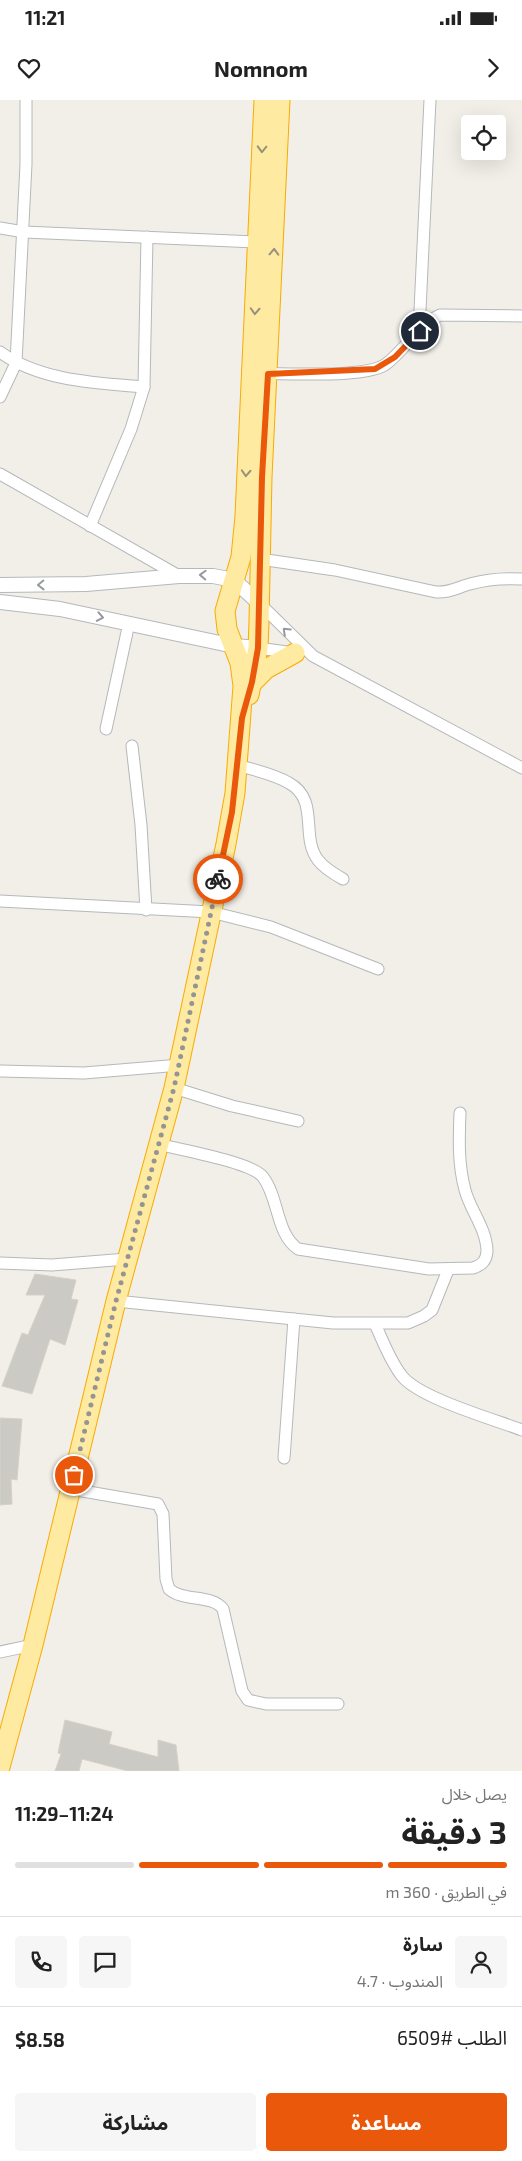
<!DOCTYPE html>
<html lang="ar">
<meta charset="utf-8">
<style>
:root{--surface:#fff;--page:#f6f6f6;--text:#222;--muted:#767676;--line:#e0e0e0;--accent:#ea580c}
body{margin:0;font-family:"Exo 2","Noto Sans Arabic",sans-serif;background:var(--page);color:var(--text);direction:rtl;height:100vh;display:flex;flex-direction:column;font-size:19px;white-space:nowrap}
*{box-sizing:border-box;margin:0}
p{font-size:16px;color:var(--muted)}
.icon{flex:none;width:28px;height:28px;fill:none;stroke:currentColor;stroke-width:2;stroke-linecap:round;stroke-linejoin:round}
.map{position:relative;height:1671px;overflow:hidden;direction:ltr}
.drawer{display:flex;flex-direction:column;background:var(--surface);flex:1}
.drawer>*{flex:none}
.buttons{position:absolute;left:461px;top:15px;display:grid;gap:10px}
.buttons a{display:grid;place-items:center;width:45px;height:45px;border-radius:5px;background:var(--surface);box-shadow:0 5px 20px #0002;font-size:25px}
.pin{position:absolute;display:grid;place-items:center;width:42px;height:42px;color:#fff;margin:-21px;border:2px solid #fff;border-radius:50%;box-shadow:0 1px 5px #0007}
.courier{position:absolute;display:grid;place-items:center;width:50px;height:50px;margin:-25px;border:4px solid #ea580c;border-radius:50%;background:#fff;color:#222;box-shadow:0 1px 6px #0007}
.overview em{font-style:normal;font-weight:700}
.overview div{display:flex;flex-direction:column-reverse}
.overview{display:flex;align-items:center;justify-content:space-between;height:85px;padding:0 15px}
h1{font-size:32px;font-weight:700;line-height:38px}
.bar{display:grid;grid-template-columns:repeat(4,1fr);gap:8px 5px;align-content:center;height:60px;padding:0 15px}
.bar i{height:6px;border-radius:4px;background:var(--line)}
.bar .on{background:var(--accent)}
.bar p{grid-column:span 4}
.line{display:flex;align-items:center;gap:12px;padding:0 15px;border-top:1px solid var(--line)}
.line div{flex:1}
.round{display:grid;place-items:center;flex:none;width:52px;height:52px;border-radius:5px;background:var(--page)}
.cta{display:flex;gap:10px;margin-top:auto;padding:10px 15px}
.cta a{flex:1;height:58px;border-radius:5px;background:var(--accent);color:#fff;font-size:20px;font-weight:700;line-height:58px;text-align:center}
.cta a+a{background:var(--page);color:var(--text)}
.status{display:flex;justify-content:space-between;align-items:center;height:35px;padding:0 25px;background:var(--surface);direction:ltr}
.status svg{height:14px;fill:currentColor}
header{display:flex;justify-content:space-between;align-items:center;height:65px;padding:0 15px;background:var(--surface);font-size:22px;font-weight:700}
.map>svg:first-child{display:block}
</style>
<div class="status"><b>11:21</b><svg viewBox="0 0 49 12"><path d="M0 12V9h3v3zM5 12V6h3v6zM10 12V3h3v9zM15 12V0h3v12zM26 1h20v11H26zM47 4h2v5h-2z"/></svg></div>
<header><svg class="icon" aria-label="forward" viewBox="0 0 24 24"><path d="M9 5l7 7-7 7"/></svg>Nomnom<svg class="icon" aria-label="heart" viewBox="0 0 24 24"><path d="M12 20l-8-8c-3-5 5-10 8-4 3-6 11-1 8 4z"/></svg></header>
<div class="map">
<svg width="522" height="1671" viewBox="0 0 522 1671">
<rect width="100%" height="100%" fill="#f1efe8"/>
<g fill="#cccac5" stroke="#d6d1c6">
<path d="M35 1174 76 1180 71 1199 78 1200 65 1245 50 1239 32 1294 2 1286 22 1233 28 1235 45 1195H26Z"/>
<path d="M0 1318 22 1319 17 1380 11 1379 12 1404 0 1405Z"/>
<path d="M65 1620 112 1632 109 1644 158 1657V1640L176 1645 179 1671H128L82 1659 79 1671H55L61 1654 58 1653Z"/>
</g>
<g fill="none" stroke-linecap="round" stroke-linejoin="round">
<g stroke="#b5b8bc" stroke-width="13">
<g id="minor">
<path d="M0 128 24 132 258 142"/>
<path d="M419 231 430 0"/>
<path d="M0 252C40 281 96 283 144 287"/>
<path d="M268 274C294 273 367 278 386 264 406 249 418 225 440 215L522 216"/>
<path d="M0 297 16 263 26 64V0"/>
<path d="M0 374 179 476"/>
<path d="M90 426 131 329 144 287 147 137"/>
<path d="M260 459 335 470 436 492C450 493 458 487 470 484 487 479 504 478 522 479"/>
<path d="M260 504 313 556 522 668"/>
<path d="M258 548 294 553"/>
<path d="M106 629 129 523"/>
<path d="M132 646 141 725 146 810"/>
<path d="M237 665C254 670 274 674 289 683 320 700 300 737 318 760 324 768 334 774 343 779"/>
<path d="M0 801 211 812 271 827 378 869"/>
<path d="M0 971 84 973 180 965"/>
<path d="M174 988 232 1006 298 1021"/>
<path d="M158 1044C180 1050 252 1062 263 1077 279 1098 276 1134 298 1149L429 1169 473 1168C482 1165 486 1161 487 1152 487 1129 470 1110 465 1090 458 1064 459 1039 460 1013"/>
<path d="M0 1163 52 1165 127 1159"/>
<path d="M116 1201 333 1223H408L424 1216 432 1210 448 1170"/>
<path d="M375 1224C383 1241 390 1261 402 1276 419 1298 493 1319 522 1330"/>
<path d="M284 1358 294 1219"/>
<path d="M71 1389 158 1404 163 1414 166 1479 169 1489C183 1502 212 1494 223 1509L242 1591 248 1600 266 1604H338"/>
<path d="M0 1552 33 1545"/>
</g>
</g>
<g stroke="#b5b8bc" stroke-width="16">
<g id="tertiary">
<path d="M0 485 86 484 179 476H213L234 480 260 504"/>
<path d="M0 502 60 509 234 546 258 548"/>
</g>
</g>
<g stroke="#f9ab00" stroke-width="21">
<g id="trunk">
<path d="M253 582 266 569 295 553"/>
<path d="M249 595 258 548 259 522 262 377 280 0"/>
<path d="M0 1667 33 1545 116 1201 174 988 226 744 235 693 243 586 240 563 227 529 225 511 241 457 245 416 264 0"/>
</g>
</g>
<use href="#minor" stroke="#fff" stroke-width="11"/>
<use href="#tertiary" stroke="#fff" stroke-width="14"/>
<use href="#trunk" stroke="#feeaa1" stroke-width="19"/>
</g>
<defs><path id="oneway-chevron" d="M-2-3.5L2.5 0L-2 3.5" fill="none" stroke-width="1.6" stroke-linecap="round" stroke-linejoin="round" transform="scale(1.25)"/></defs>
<g stroke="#97927c">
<use href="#oneway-chevron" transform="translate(262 49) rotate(92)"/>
<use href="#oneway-chevron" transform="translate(274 152) rotate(-88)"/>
<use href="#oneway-chevron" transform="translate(255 211) rotate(93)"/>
<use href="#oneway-chevron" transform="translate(246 373) rotate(93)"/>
</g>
<g stroke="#979a9d">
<use href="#oneway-chevron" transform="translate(203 475) rotate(-178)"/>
<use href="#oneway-chevron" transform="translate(41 485) rotate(179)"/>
<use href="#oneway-chevron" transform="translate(100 517) rotate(11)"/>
<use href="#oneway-chevron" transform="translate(286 531) rotate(-137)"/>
</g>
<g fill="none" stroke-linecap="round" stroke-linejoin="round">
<path stroke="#929495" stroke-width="5" stroke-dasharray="0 9" d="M74 1375 116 1201 174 988 218 779"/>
<path stroke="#ea580c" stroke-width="6" d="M218 779 232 712 242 618 252 582 258 548 262 377 268 274 375 269 395 257 420 231"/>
</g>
</svg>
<div class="buttons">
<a><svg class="icon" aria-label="locate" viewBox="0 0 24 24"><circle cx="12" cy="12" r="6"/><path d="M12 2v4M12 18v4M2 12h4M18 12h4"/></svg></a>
</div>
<div class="pin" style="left:74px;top:1375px;background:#ea580c"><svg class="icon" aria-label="bag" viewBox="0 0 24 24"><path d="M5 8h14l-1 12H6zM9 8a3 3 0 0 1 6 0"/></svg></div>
<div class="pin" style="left:420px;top:231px;background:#1f2937"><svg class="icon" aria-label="home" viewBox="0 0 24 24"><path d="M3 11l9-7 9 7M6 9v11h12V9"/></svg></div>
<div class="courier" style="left:218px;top:779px"><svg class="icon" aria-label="bike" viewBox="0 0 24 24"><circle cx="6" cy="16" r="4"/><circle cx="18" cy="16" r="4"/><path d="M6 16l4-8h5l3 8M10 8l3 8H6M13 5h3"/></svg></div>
</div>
<section class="drawer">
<div class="overview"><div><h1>3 دقيقة</h1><p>يصل خلال</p></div><em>11:24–11:29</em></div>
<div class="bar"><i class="on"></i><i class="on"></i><i class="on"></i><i></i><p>في الطريق · 360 m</p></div>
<div class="line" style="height:90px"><a class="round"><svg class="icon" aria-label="person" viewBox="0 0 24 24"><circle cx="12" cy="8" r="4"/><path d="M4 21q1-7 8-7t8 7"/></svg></a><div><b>سارة</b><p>المندوب · 4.7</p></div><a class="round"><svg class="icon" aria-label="chat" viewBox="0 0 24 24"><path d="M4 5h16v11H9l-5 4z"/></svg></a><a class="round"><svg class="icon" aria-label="phone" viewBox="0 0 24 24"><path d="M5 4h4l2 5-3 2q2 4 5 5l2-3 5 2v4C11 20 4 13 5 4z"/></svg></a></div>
<div class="line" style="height:65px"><div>الطلب #6509</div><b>$8.58</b></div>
<div class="cta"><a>مساعدة</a><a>مشاركة</a></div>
</section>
